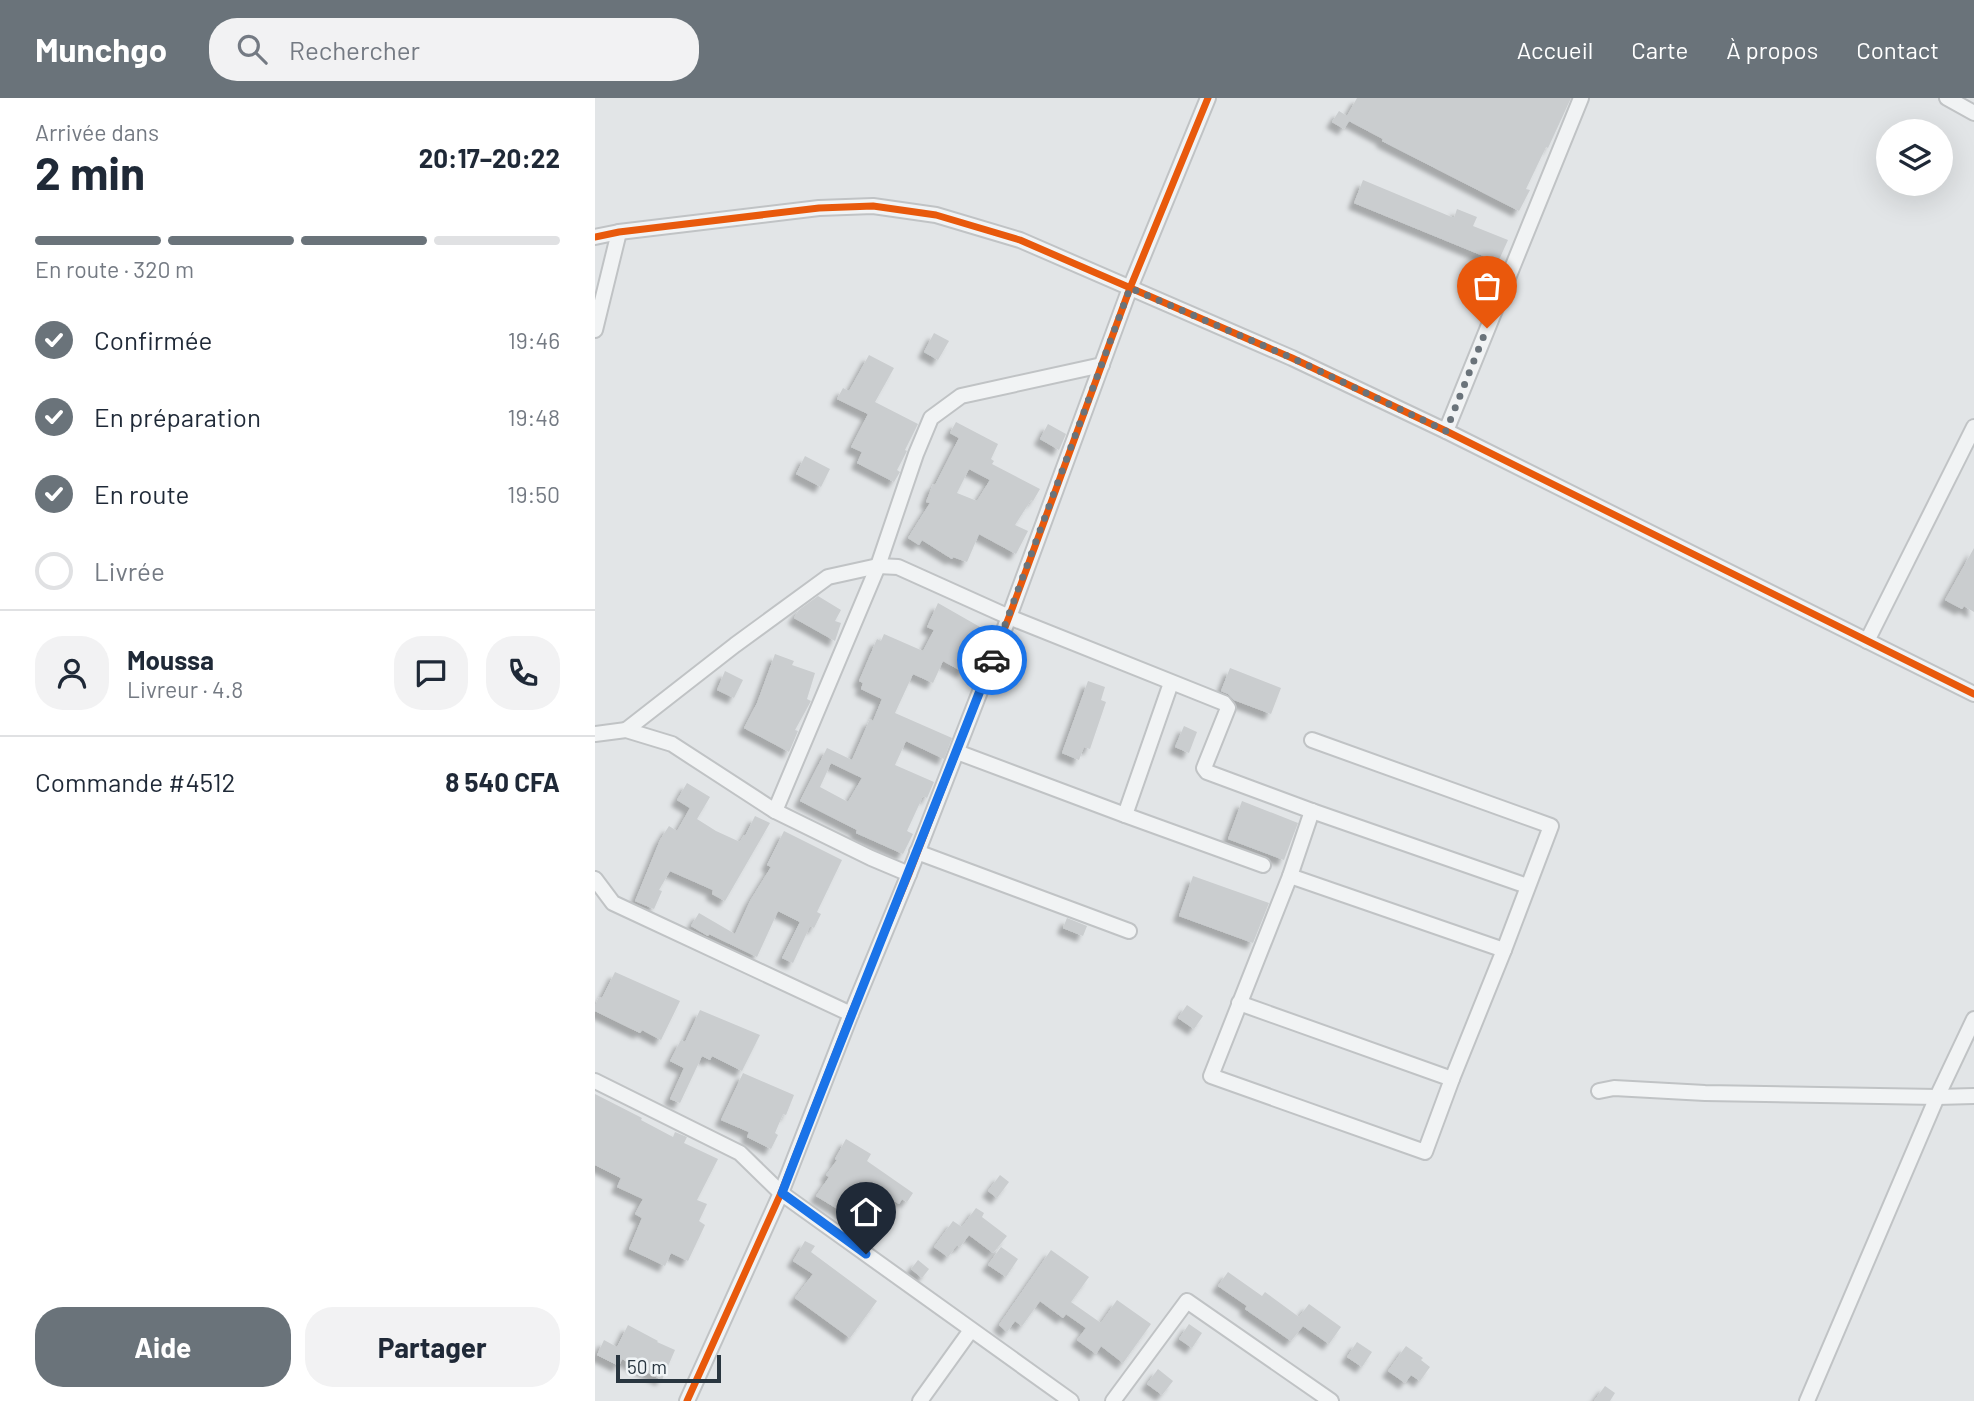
<!DOCTYPE html>
<html lang="fr">
<meta charset="utf-8">
<style>
:root{--surface:#fff;--page:#f2f2f3;--text:#1f2937;--muted:#747a83;--line:#e0e1e3;--accent:#6a737a}
body{margin:0;font-family:Barlow,sans-serif;background:var(--page);color:var(--text);height:100vh;display:flex;flex-direction:column;font-size:26px;white-space:nowrap}
*{box-sizing:border-box;margin:0}
p{font-size:23px;color:var(--muted)}
.icon{flex:none;width:38px;height:38px;fill:none;stroke:currentColor;stroke-width:2;stroke-linecap:round;stroke-linejoin:round}
.map{position:relative;flex:1;overflow:hidden}
.sheet{display:flex;flex-direction:column;background:var(--surface);width:595px}
.sheet>*{flex:none}
.buttons{position:absolute;left:1281px;top:21px;display:grid;gap:14px}
.buttons a{display:grid;place-items:center;width:77px;height:77px;border-radius:50%;background:var(--surface);box-shadow:0 7px 28px #0002;font-size:35px}
.scale{position:absolute;left:21px;bottom:18px;width:105px;box-sizing:border-box;padding-left:7px;border:4px solid #293640;border-top:0;font-size:19px;line-height:24px;white-space:nowrap;color:#293640;-webkit-text-stroke:5px #f0f4f6;paint-order:stroke}
.pin{position:absolute;display:grid;place-items:center;width:60px;height:60px;color:#fff;margin:-72px -30px;border-radius:50% 50% 50% 0;rotate:-45deg;box-shadow:0 0 7px #0007}
.pin .icon{rotate:45deg}
.courier{position:absolute;display:grid;place-items:center;width:70px;height:70px;margin:-35px;border:5px solid #1a73e8;border-radius:50%;background:#fff;color:#222;box-shadow:0 2px 9px #0007}
.summary em{font-style:normal;font-weight:700}
.summary div{display:flex;flex-direction:column-reverse}
.summary{display:flex;align-items:center;justify-content:space-between;height:119px;padding:0 35px}
h1{font-size:46px;font-weight:700;line-height:52px}
.bar{display:grid;grid-template-columns:repeat(4,1fr);gap:10px 7px;align-content:center;height:84px;padding:0 35px}
.bar i{height:9px;border-radius:5px;background:var(--line)}
.bar .selected{background:var(--accent)}
.bar p{grid-column:span 4}
.line{display:flex;align-items:center;gap:18px;padding:0 35px;border-top:2px solid var(--line)}
.line div{flex:1}
.round{display:grid;place-items:center;flex:none;width:74px;height:74px;border-radius:28px;background:var(--page)}
ol{padding:0 35px;list-style:none}
li{display:flex;align-items:center;gap:21px;height:77px}
li p{margin-inline-start:auto}
li .icon{padding:7px;border-radius:50%;background:var(--accent);color:#fff;stroke-width:4}
li:last-child{color:var(--muted)}
li i{width:38px;height:38px;border:4px solid var(--line);border-radius:50%}
.primary-button{display:flex;gap:14px;margin-top:auto;padding:14px 35px}
.primary-button a{flex:1;height:80px;border-radius:28px;background:var(--accent);color:#fff;font-size:28px;font-weight:700;line-height:80px;text-align:center}
.primary-button a+a{background:var(--page);color:var(--text)}
header{display:flex;align-items:center;gap:42px;box-sizing:border-box;height:98px;padding:0 35px;background:var(--accent);color:#fff}
header strong{font-size:33px}
nav{display:flex;gap:38px;margin-inline-start:auto;font-size:24px}
.search{width:490px;height:63px;background:var(--page);display:flex;align-items:center;gap:18px;box-sizing:border-box;padding:0 24px;border-radius:28px;color:var(--muted);font-size:26px}
main{display:flex;flex:1;min-height:0}
.map>svg:first-child{display:block}
</style>
<header>
<strong>Munchgo</strong>
<div class="search"><svg class="icon" aria-label="search" viewBox="0 0 24 24"><circle cx="10" cy="10" r="6"/><path d="M15 15l6 6"/></svg>Rechercher</div>
<nav><a>Accueil</a><a>Carte</a><a>À propos</a><a>Contact</a></nav>
</header>
<main>
<section class="sheet">
<div class="summary"><div><h1>2 min</h1><p>Arrivée dans</p></div><em>20:17–20:22</em></div>
<div class="bar"><i class="selected"></i><i class="selected"></i><i class="selected"></i><i></i><p>En route · 320 m</p></div>
<ol>
<li><svg class="icon" aria-label="check" viewBox="0 0 24 24"><path d="M5 12l5 5 9-10"/></svg>Confirmée<p>19:46</p></li>
<li><svg class="icon" aria-label="check" viewBox="0 0 24 24"><path d="M5 12l5 5 9-10"/></svg>En préparation<p>19:48</p></li>
<li><svg class="icon" aria-label="check" viewBox="0 0 24 24"><path d="M5 12l5 5 9-10"/></svg>En route<p>19:50</p></li>
<li><i></i>Livrée</li>
</ol>
<div class="line" style="height:126px"><a class="round"><svg class="icon" aria-label="person" viewBox="0 0 24 24"><circle cx="12" cy="8" r="4"/><path d="M4 21q1-7 8-7t8 7"/></svg></a><div><b>Moussa</b><p>Livreur · 4.8</p></div><a class="round"><svg class="icon" aria-label="chat" viewBox="0 0 24 24"><path d="M4 5h16v11H9l-5 4z"/></svg></a><a class="round"><svg class="icon" aria-label="phone" viewBox="0 0 24 24"><path d="M5 4h4l2 5-3 2q2 4 5 5l2-3 5 2v4C11 20 4 13 5 4z"/></svg></a></div>
<div class="line" style="height:91px"><div>Commande #4512</div><b>8 540 CFA</b></div>
<div class="primary-button"><a>Aide</a><a>Partager</a></div>
</section>
<div class="map">
<svg width="1379" height="1303" viewBox="0 0 1379 1303">
<defs>
<filter id="shadow"><feDropShadow dx="-6" dy="6" stdDeviation="2" flood-color="#0004"/></filter>
</defs>
<rect width="100%" height="100%" fill="#e2e5e7"/>
<g fill="#cacdcf" fill-rule="evenodd" filter="url(#shadow)">
<path d="M762 0H976L953 50 951 49 931 91 935 92 924 113 787 43 788 41 754 23 749 31 737 24 744 13 752 18Z"/>
<path d="M768 82 859 120 862 111 882 119 878 128 913 142 903 164 759 105Z"/>
<path d="M339 235 354 243 343 262 329 254Z"/>
<path d="M274 257 299 270 280 304 323 326 310 352 312 353 302 372 305 374 299 384 262 365 267 354 256 349 273 316 242 301 248 290 254 293Z"/>
<path d="M361 324 403 346 396 361 399 363 397 366 445 391 438 403 436 402 420 427 433 433 421 456 384 436 372 464 358 459 357 461 327 442 324 447 313 440 335 405 331 404 338 386 340 387 364 340 355 335ZM374 371 395 382 382 403 362 395Z"/>
<path d="M453 326 471 336 464 352 445 341Z"/>
<path d="M210 358 235 371 226 389 201 376Z"/>
<path d="M1379 450V514L1369 508 1367 511 1350 502Z"/>
<path d="M223 498 246 512 240 523 246 525 240 543 199 520 204 512Z"/>
<path d="M343 505 385 529 381 537 388 541 368 574 348 563 338 585 318 576 300 615 357 640 349 661 311 643 300 667 339 684 332 700 328 698 312 733 318 736 308 756 261 735 262 732 205 703 232 650 257 662 275 621 278 623 287 601 266 591 268 585 264 583 282 541 286 543 289 536 328 553 339 532 332 529ZM236 665 267 680 253 704 225 689Z"/>
<path d="M180 556 199 563 197 567 220 575 212 601 216 603 200 632 203 633 194 654 149 630 162 605Z"/>
<path d="M635 570 686 590 676 616 639 602 633 596 626 593Z"/>
<path d="M130 573 148 582 139 600 122 592Z"/>
<path d="M493 583 510 589 506 602 511 604 495 651 489 649 484 662 467 655Z"/>
<path d="M589 628 602 634 594 655 580 649Z"/>
<path d="M92 685 115 699 102 721 121 733 145 744 149 737 150 738 160 718 175 725 130 803 117 796 118 792 75 773 64 792 67 793 59 811 40 803 65 742 74 728 82 733 95 710 82 702Z"/>
<path d="M647 703 703 725 689 762 633 741Z"/>
<path d="M189 733 247 762 222 814 226 816 219 830 215 828 198 865 187 860 205 824 183 813 162 859 114 836 113 838 96 828 104 815 140 836 155 803 176 769 172 767Z"/>
<path d="M598 778 674 805 658 845 584 818Z"/>
<path d="M472 820 492 828 488 838 468 830Z"/>
<path d="M20 874 85 903 66 942 47 932 45 935 0 913V908L4 899 7 900Z"/>
<path d="M592 907 608 918 599 931 583 920Z"/>
<path d="M105 912 165 937 147 973 117 958 115 962 107 958 85 1005 75 1001 89 970 75 963 86 942 90 944Z"/>
<path d="M148 975 199 997 191 1017 188 1016 180 1035 183 1037 176 1051 152 1039 154 1034 126 1022Z"/>
<path d="M0 996 47 1020 46 1022 78 1039 80 1034 92 1039 89 1045 123 1061 102 1102 112 1106 104 1123 110 1127 93 1163 76 1155 70 1168 34 1151 47 1120 40 1116 48 1101 22 1089 26 1080 0 1067Z"/>
<path d="M251 1041 276 1056 272 1063 318 1095 312 1104 307 1101 304 1106 285 1094 264 1124 221 1098 234 1079 231 1077 242 1062 240 1061Z"/>
<path d="M405 1077 414 1084 402 1100 393 1093Z"/>
<path d="M381 1110 389 1115 387 1119 412 1138 398 1155 374 1137 365 1149 362 1147 353 1159 339 1149 358 1123 367 1129Z"/>
<path d="M210 1143 220 1148 216 1154 282 1203 255 1240 200 1200 218 1176 198 1163Z"/>
<path d="M406 1149 423 1161 411 1179 393 1167Z"/>
<path d="M456 1152 494 1179 476 1204 506 1225 522 1202 556 1226 528 1265 506 1248 501 1256 482 1242 491 1230 471 1216 468 1220 445 1203 427 1228 420 1223 412 1234 404 1227Z"/>
<path d="M323 1162 334 1171 327 1180 316 1171Z"/>
<path d="M633 1174 667 1198 670 1194 704 1219 714 1206 746 1229 734 1246 708 1228 696 1243 650 1211 652 1208 623 1188Z"/>
<path d="M594 1226 607 1235 597 1250 584 1241Z"/>
<path d="M33 1227 63 1243 62 1244 80 1252 67 1282 27 1261 24 1268 2 1257 9 1242 22 1249Z"/>
<path d="M762 1244 777 1254 767 1269 752 1259Z"/>
<path d="M811 1248 828 1260 826 1262 835 1269 825 1283 816 1277 810 1285 793 1273Z"/>
<path d="M563 1271 578 1283 567 1297 552 1286Z"/>
<path d="M1010 1288 1020 1295 1015 1303H999Z"/>
</g>
<g fill="none" stroke-linecap="round" stroke-linejoin="round">
<g stroke="#c0c3c5" stroke-width="18">
<g id="minor">
<path d="M1352 0 1379 15"/>
<path d="M0 139 24 134 224 110 278 108 341 117 425 142 697 260 851 333 1379 596"/>
<path d="M0 232 24 134"/>
<path d="M851 333 986 0"/>
<path d="M1272 543 1379 329"/>
<path d="M31 632 140 547 233 479 283 468 303 469 414 519 629 605 633 610 609 670 612 674 717 713 932 788"/>
<path d="M0 636 31 632 77 646 180 713 276 760 314 776"/>
<path d="M717 642 956 728 909 852 857 981 830 1054 616 978 695 778 717 713"/>
<path d="M362 654 530 717 668 767"/>
<path d="M180 713 283 468 321 356 336 320 366 298 507 267"/>
<path d="M530 717 576 585"/>
<path d="M322 754 534 833"/>
<path d="M695 778 909 852"/>
<path d="M0 781 18 805 256 916"/>
<path d="M644 905 857 981"/>
<path d="M0 983 145 1055 186 1095 476 1303"/>
<path d="M1004 993 1019 990 1110 995 1342 999 1379 998"/>
<path d="M92 1303 186 1095 256 916 314 776 414 519 535 190 613 0"/>
<path d="M325 1303 376 1232"/>
<path d="M518 1303 592 1203 736 1303"/>
<path d="M1212 1303 1342 999 1379 921"/>
</g>
</g>
<use href="#minor" stroke="#f1f3f4" stroke-width="14"/>
<g stroke="#f0f4f6" stroke-width="11">
<g id="cycleway">
<path d="M0 139 24 134 224 110 278 108 341 117 425 142 697 260 851 333 1379 596"/>
<path d="M92 1303 186 1095 256 916 314 776 414 519 535 190 613 0"/>
</g>
</g>
<use href="#cycleway" stroke="#e8590c" stroke-width="7"/>
</g>
<g fill="none" stroke-linecap="round" stroke-linejoin="round">
<path stroke="#6a737a" stroke-width="7" stroke-dasharray="0 12.6" d="M397 562 535 190 697 260 851 333 892 230"/>
<path stroke="#1a73e8" stroke-width="9" d="M271 1156 187 1095C255 917 328 740 397 562"/>
</g>
</svg>
<div class="buttons">
<a><svg class="icon" aria-label="layers" viewBox="0 0 24 24"><path d="M12 4l9 5-9 5-9-5zM3 14l9 5 9-5"/></svg></a>
</div>
<div class="scale">50 m</div>
<div class="pin" style="left:892px;top:230px;background:#ea580c"><svg class="icon" aria-label="bag" viewBox="0 0 24 24"><path d="M5 8h14l-1 12H6zM9 8a3 3 0 0 1 6 0"/></svg></div>
<div class="pin" style="left:271px;top:1156px;background:#1f2937"><svg class="icon" aria-label="home" viewBox="0 0 24 24"><path d="M3 11l9-7 9 7M6 9v11h12V9"/></svg></div>
<div class="courier" style="left:397px;top:562px"><svg class="icon" aria-label="car" viewBox="0 0 24 24"><path d="M5 17H2v-5l4-1 3-4h7l3 4 3 1v5h-3M9 17h6M6 11h13"/><circle cx="7" cy="17" r="2"/><circle cx="17" cy="17" r="2"/></svg></div>
</div>
</main>
